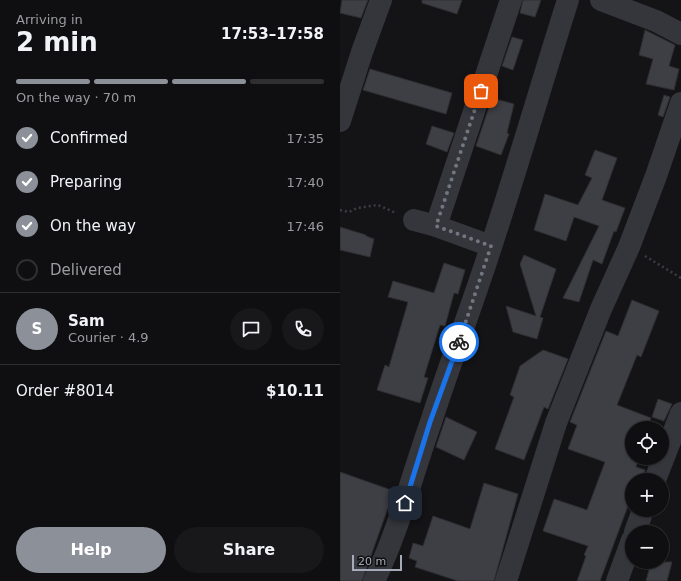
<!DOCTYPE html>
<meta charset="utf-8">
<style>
:root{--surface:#0f0f11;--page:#18181a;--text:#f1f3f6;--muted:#9b9c9f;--line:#2f2f31;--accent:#8c9099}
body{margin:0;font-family:"DejaVu Sans",sans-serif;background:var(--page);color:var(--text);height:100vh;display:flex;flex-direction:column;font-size:15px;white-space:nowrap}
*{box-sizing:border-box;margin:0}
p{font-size:13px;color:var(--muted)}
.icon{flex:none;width:22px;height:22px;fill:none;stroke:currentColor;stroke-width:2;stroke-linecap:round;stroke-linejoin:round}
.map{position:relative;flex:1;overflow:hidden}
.panel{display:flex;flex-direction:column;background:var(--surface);width:340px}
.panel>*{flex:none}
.controls{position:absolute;left:285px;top:421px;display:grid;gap:8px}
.controls a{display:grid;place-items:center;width:44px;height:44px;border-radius:50%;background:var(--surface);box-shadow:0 1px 3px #0004,0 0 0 1px var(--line);font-size:20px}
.scale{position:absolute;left:12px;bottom:10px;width:50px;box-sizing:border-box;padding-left:4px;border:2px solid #a5abb8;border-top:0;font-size:11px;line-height:14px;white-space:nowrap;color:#a5abb8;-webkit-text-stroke:3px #0f0f11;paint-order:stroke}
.pin{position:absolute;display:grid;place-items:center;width:34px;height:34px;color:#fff;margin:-17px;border-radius:8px;box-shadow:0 2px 6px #0006}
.courier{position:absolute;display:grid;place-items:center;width:40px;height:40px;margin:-20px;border:3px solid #1a73e8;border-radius:50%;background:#fff;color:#222;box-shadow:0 1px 5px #0007}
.overview em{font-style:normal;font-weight:800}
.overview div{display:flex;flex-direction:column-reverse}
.overview{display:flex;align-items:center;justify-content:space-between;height:68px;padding:0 16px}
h1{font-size:26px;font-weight:800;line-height:30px}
.bar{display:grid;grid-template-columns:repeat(4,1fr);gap:6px 4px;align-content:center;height:48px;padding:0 16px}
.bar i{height:5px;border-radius:3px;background:var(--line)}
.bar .on{background:var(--accent)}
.bar p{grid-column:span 4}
.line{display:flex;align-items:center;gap:10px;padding:0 16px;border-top:1px solid var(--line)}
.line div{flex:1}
.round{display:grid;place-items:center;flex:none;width:42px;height:42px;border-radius:21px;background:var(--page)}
ol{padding:0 16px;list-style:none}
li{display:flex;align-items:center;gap:12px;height:44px}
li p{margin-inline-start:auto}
li .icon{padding:4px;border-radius:50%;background:var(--accent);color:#fff;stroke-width:4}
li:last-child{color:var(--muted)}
li i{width:22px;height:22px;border:2px solid var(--line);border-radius:50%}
.cta{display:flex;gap:8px;margin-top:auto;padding:8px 16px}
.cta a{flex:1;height:46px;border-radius:24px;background:var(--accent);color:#fff;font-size:16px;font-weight:800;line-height:46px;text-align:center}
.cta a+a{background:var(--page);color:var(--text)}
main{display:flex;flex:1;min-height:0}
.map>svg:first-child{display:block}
</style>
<main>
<section class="panel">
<div class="overview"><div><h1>2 min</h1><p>Arriving in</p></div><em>17:53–17:58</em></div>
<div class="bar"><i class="on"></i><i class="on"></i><i class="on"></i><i></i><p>On the way · 70 m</p></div>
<ol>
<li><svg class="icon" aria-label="check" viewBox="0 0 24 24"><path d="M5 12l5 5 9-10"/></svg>Confirmed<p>17:35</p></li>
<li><svg class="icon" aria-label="check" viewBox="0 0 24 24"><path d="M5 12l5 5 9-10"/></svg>Preparing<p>17:40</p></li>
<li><svg class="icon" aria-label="check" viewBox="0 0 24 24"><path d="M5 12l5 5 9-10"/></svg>On the way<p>17:46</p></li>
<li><i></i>Delivered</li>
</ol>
<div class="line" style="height:72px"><b class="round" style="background:var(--accent);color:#fff">S</b><div><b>Sam</b><p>Courier · 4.9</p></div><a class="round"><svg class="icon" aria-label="chat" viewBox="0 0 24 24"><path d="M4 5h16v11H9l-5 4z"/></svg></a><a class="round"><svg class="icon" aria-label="phone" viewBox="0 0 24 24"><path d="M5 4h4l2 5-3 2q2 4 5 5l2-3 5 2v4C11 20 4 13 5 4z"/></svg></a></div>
<div class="line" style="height:52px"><div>Order #8014</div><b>$10.11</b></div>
<div class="cta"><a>Help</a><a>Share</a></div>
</section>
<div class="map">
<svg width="341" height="581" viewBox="0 0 341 581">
<rect width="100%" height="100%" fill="#141417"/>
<g fill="#3e3f44" stroke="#2e2e33">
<path d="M2 0H28L21 18 0 13Z"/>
<path d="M82 0H122L117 14 82 3Z"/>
<path d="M183 0H201L195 17 180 13Z"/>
<path d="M305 30 335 45 329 66 339 69 334 90 306 84 313 59 299 55Z"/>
<path d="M172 37 183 40 173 70 162 66Z"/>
<path d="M30 69 112 93 106 114 23 90Z"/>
<path d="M324 95 330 97 323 117 318 115Z"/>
<path d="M152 98 174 104 167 133 169 134 161 155 136 146Z"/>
<path d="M92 126 114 133 107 152 86 144Z"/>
<path d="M255 150 277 158 262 200 285 208 276 232 274 231 262 264 253 260 239 302 223 298 259 226 234 217 226 241 194 230 205 194 238 205 252 178 245 175Z"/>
<path d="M0 227 26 235V236L34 239 30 257 0 250Z"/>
<path d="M184 255 216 269 200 317 203 318 197 339 173 332 166 306 196 316 180 264Z"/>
<path d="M104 263 125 270 118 294 114 293 105 326 100 325 84 377 88 378 80 403 37 390 45 365 49 367 68 302 48 297 53 281 94 293Z"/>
<path d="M292 300 319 311 301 357 297 355 277 405 311 418 307 428H292V458H298L296 467 305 470 303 480H292V495L260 581H237L246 556 244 555 248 546 203 531 214 499 247 510 265 462 228 449 237 425 230 422 266 331 278 336Z"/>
<path d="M203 350 228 359 208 409 204 407 184 460 155 449 174 397 170 395 180 366Z"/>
<path d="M318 399 332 404 324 421 312 417Z"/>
<path d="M106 417 137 432 124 460 96 447Z"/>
<path d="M0 472 54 491 22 581H0Z"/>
<path d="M144 483 178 494 154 581H118L75 567 77 561 69 558 73 543 83 546 93 516 130 529Z"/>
<path d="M311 562H332L327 581H306Z"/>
</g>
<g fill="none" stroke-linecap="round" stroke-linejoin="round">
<g stroke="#3b3d43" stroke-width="2.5" stroke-dasharray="2 3" stroke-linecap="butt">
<path d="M0 210 9 212 17 208 38 205 56 213"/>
<path d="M305 256 341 278"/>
</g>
<g stroke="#35363c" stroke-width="22">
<path d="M261 0 316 21 341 34"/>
<path d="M0 121 22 52 41 0"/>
<path d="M74 220 96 226"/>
<path d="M151 246 96 226 171 0"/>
<path d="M315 480 341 413"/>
<path d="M295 532 303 510"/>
<path d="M34 581C59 530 72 475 91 422 110 363 132 306 151 247 178 165 202 82 228 0"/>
<path d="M166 581 216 423 261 309 289 247 316 176 341 103"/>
<path d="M277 581 292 540"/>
</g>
</g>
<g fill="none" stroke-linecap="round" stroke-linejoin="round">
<path stroke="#727680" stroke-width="4" stroke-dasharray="0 7.2" d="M119 342 151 246 96 226 141 91"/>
<path stroke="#1a73e8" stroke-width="5" d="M65 503 90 422 119 342"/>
</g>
</svg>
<div class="controls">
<a><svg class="icon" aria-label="locate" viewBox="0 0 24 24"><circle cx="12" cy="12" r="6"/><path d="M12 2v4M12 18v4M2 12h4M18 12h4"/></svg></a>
<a>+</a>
<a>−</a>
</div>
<div class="scale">20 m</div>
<div class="pin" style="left:141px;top:91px;background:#ea580c"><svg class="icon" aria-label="bag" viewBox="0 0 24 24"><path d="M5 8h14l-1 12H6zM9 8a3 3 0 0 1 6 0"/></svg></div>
<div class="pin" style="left:65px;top:503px;background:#1f2937"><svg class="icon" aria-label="home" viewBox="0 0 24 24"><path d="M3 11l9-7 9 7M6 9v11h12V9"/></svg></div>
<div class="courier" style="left:119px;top:342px"><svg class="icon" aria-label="bike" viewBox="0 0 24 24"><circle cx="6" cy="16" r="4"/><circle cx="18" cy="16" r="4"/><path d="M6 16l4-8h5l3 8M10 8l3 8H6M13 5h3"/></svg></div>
</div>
</main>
